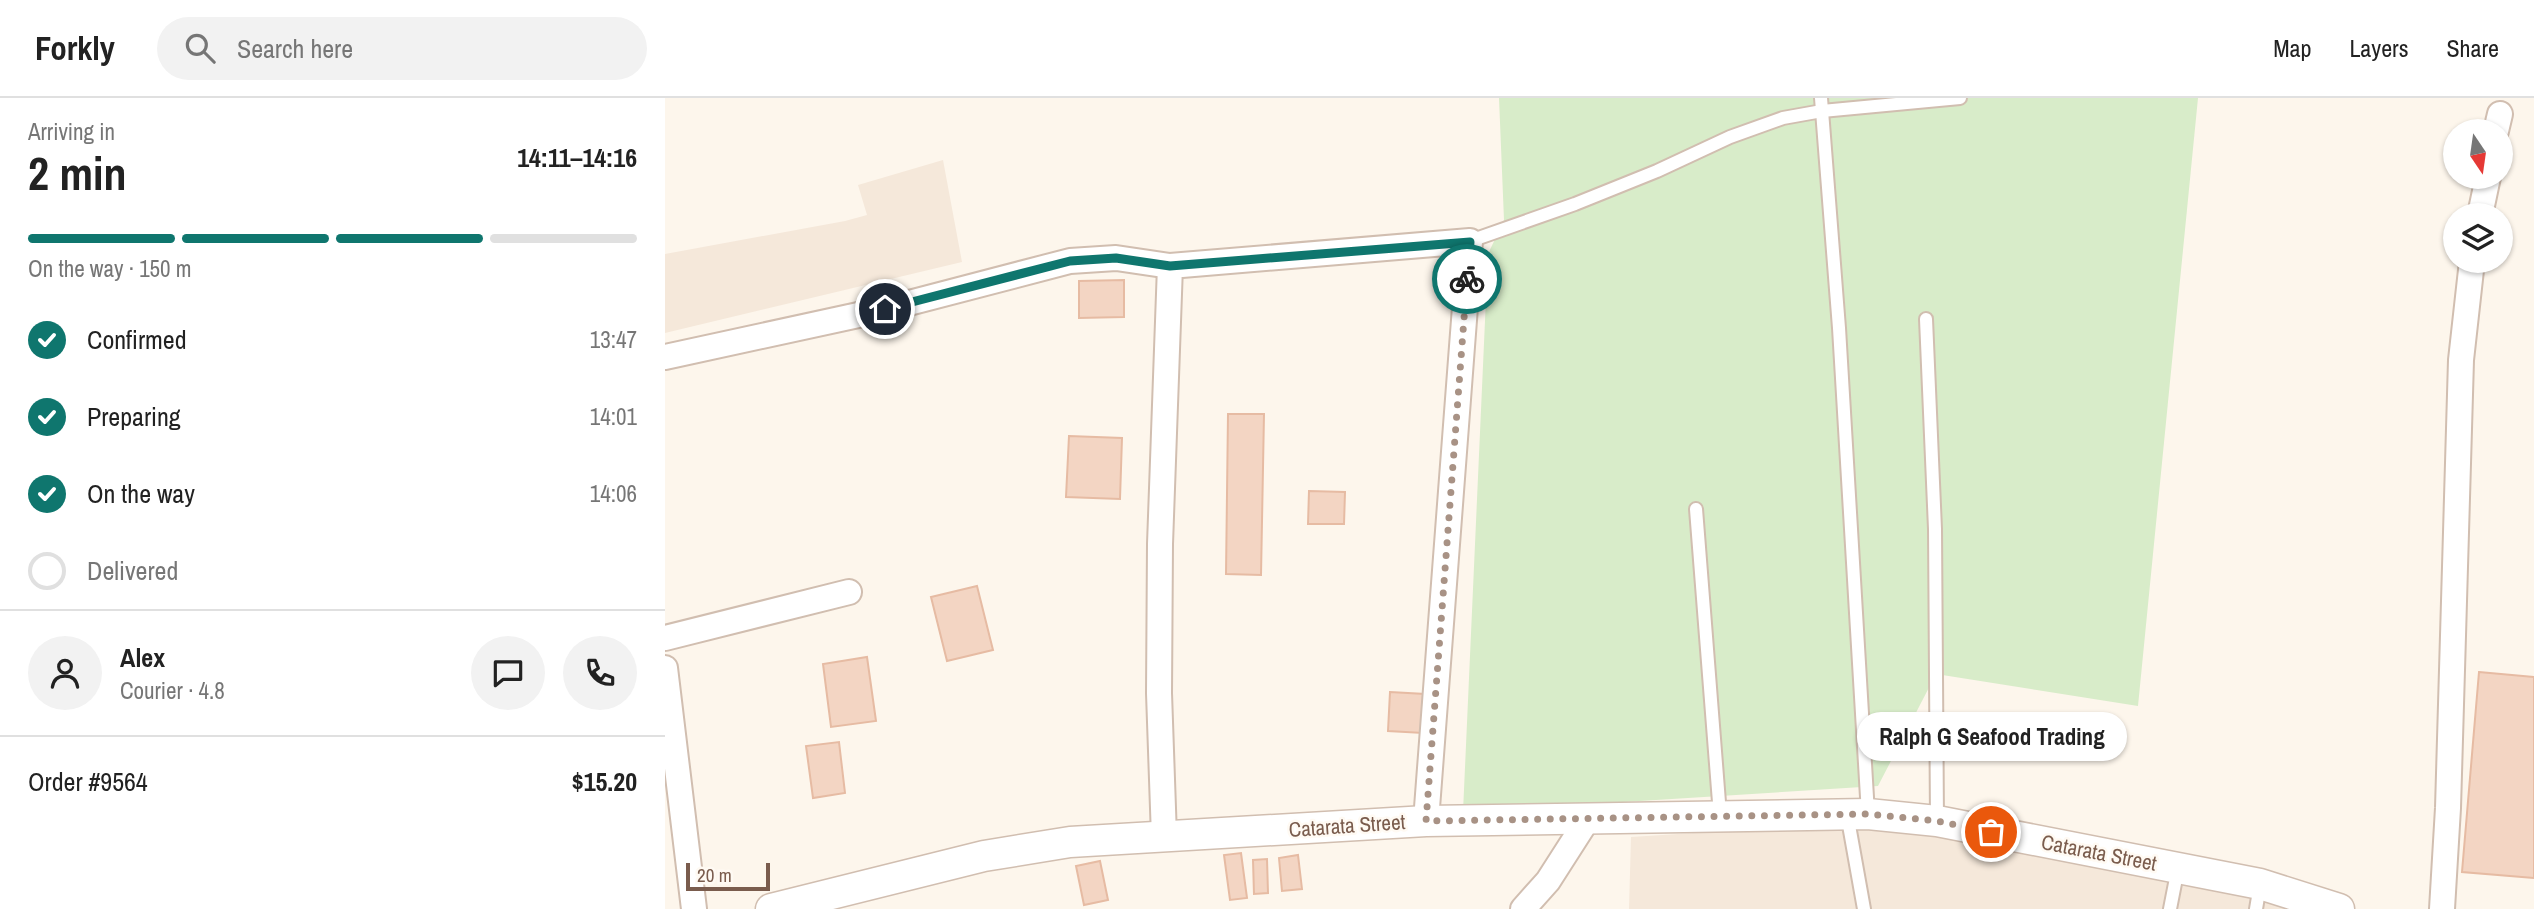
<!DOCTYPE html>
<meta charset="utf-8">
<style>
:root{--surface:#fff;--page:#f2f2f2;--text:#222;--muted:#767676;--line:#e0e0e0;--accent:#0f766e}
body{margin:0;font-family:"Archivo Narrow",sans-serif;background:var(--page);color:var(--text);height:100vh;display:flex;flex-direction:column;font-size:26px;white-space:nowrap}
*{box-sizing:border-box;margin:0}
p{font-size:23px;color:var(--muted)}
.icon{flex:none;width:38px;height:38px;fill:none;stroke:currentColor;stroke-width:2;stroke-linecap:round;stroke-linejoin:round}
.map{position:relative;flex:1;overflow:hidden}
.sheet{display:flex;flex-direction:column;background:var(--surface);width:665px}
.sheet>*{flex:none}
.needle{width:46px;rotate:167deg}
.tools{position:absolute;left:1778px;top:21px;display:grid;gap:14px}
.tools a{display:grid;place-items:center;width:70px;height:70px;border-radius:50%;background:var(--surface);box-shadow:0 2px 5px #0004;font-size:35px}
.scale{position:absolute;left:21px;bottom:18px;width:84px;box-sizing:border-box;padding-left:7px;border:4px solid #7a5c4d;border-top:0;font-size:19px;line-height:24px;white-space:nowrap;color:#7a5c4d;-webkit-text-stroke:5px #fffaf3;paint-order:stroke}
.pin{position:absolute;display:grid;place-items:center;width:60px;height:60px;color:#fff;margin:-30px;border:4px solid #fff;border-radius:50%;box-shadow:0 2px 7px #0007}
.courier{position:absolute;display:grid;place-items:center;width:70px;height:70px;margin:-35px;border:5px solid #0f766e;border-radius:50%;background:#fff;color:#222;box-shadow:0 2px 9px #0007}
.bubble{position:absolute;height:49px;border-radius:24px;background:var(--surface);box-shadow:0 2px 5px #0004;font-size:23px;font-weight:800;line-height:49px;text-align:center}
.headline em{font-style:normal;font-weight:800}
.headline div{display:flex;flex-direction:column-reverse}
.headline{display:flex;align-items:center;justify-content:space-between;height:119px;padding:0 28px}
h1{font-size:46px;font-weight:800;line-height:52px}
.bar{display:grid;grid-template-columns:repeat(4,1fr);gap:10px 7px;align-content:center;height:84px;padding:0 28px}
.bar i{height:9px;border-radius:5px;background:var(--line)}
.bar .active{background:var(--accent)}
.bar p{grid-column:span 4}
.line{display:flex;align-items:center;gap:18px;padding:0 28px;border-top:2px solid var(--line)}
.line div{flex:1}
.round{display:grid;place-items:center;flex:none;width:74px;height:74px;border-radius:37px;background:var(--page)}
ol{padding:0 28px;list-style:none}
li{display:flex;align-items:center;gap:21px;height:77px}
li p{margin-inline-start:auto}
li .icon{padding:7px;border-radius:50%;background:var(--accent);color:#fff;stroke-width:4}
li:last-child{color:var(--muted)}
li i{width:38px;height:38px;border:4px solid var(--line);border-radius:50%}
header{display:flex;align-items:center;gap:42px;box-sizing:border-box;height:98px;padding:0 35px;background:var(--surface);border-bottom:2px solid var(--line)}
header strong{font-size:33px}
nav{display:flex;gap:38px;margin-inline-start:auto;font-size:24px}
.search{width:490px;height:63px;background:var(--page);display:flex;align-items:center;gap:18px;box-sizing:border-box;padding:0 24px;border-radius:38px;color:var(--muted);font-size:26px}
main{display:flex;flex:1;min-height:0}
.map>svg:first-child{display:block}
</style>
<header>
<strong>Forkly</strong>
<div class="search"><svg class="icon" aria-label="search" viewBox="0 0 24 24"><circle cx="10" cy="10" r="6"/><path d="M15 15l6 6"/></svg>Search here</div>
<nav><a>Map</a><a>Layers</a><a>Share</a></nav>
</header>
<main>
<section class="sheet">
<div class="headline"><div><h1>2 min</h1><p>Arriving in</p></div><em>14:11–14:16</em></div>
<div class="bar"><i class="active"></i><i class="active"></i><i class="active"></i><i></i><p>On the way · 150 m</p></div>
<ol>
<li><svg class="icon" aria-label="check" viewBox="0 0 24 24"><path d="M5 12l5 5 9-10"/></svg>Confirmed<p>13:47</p></li>
<li><svg class="icon" aria-label="check" viewBox="0 0 24 24"><path d="M5 12l5 5 9-10"/></svg>Preparing<p>14:01</p></li>
<li><svg class="icon" aria-label="check" viewBox="0 0 24 24"><path d="M5 12l5 5 9-10"/></svg>On the way<p>14:06</p></li>
<li><i></i>Delivered</li>
</ol>
<div class="line" style="height:126px"><a class="round"><svg class="icon" aria-label="person" viewBox="0 0 24 24"><circle cx="12" cy="8" r="4"/><path d="M4 21q1-7 8-7t8 7"/></svg></a><div><b>Alex</b><p>Courier · 4.8</p></div><a class="round"><svg class="icon" aria-label="chat" viewBox="0 0 24 24"><path d="M4 5h16v11H9l-5 4z"/></svg></a><a class="round"><svg class="icon" aria-label="phone" viewBox="0 0 24 24"><path d="M5 4h4l2 5-3 2q2 4 5 5l2-3 5 2v4C11 20 4 13 5 4z"/></svg></a></div>
<div class="line" style="height:91px"><div>Order #9564</div><b>$15.20</b></div>
</section>
<div class="map">
<svg width="1869" height="811" viewBox="0 0 1869 811">
<rect width="100%" height="100%" fill="#fdf6ec"/>
<g fill="#f5e8da">
<path d="M278 62 297 164 0 235V156L180 123 202 117 193 87Z"/>
<path d="M1245 721 1671 811H964L966 739Z"/>
</g>
<path fill="#d8ecc9" d="M834 0H1533L1473 608 1271 576 1213 688 798 714 823 156 839 122Z"/>
<g fill="#f3d5c3" stroke="#e6bba3" stroke-width="2">
<path d="M459 182V219L414 220V183Z"/>
<path d="M563 316H599L596 477 561 476Z"/>
<path d="M404 338 457 340 455 401 401 399Z"/>
<path d="M644 393 680 394 679 426H643Z"/>
<path d="M312 488 328 552 282 563 266 499Z"/>
<path d="M202 559 211 623 166 629 158 566Z"/>
<path d="M1814 574 1869 579V780L1797 774Z"/>
<path d="M725 594 760 596 758 635 723 633Z"/>
<path d="M174 644 180 695 148 700 141 648Z"/>
<path d="M576 755 582 800 565 802 559 757Z"/>
<path d="M633 757 637 791 617 793 614 760Z"/>
<path d="M602 761 603 795 589 796 588 762Z"/>
<path d="M435 763 443 802 419 807 411 768Z"/>
</g>
<g fill="none" stroke-linecap="round" stroke-linejoin="round">
<g stroke="#d1beb0" stroke-width="16">
<g id="service">
<path d="M1156 0 1174 230 1203 716"/>
<path d="M805 143 910 106 992 73 1065 39 1118 20 1157 13 1295 0"/>
<path d="M1261 221 1270 431 1272 723"/>
<path d="M1031 411 1055 717"/>
<path d="M1182 716 1199 811"/>
<path d="M1505 811 1513 770"/>
<path d="M1591 811 1595 787"/>
</g>
</g>
<g stroke="#d1beb0" stroke-width="28">
<g id="minor">
<path d="M1831 33 1835 16"/>
<path d="M1815 117 1823 79"/>
<path d="M0 259 221 211 405 163 451 160 505 168"/>
<path d="M0 540 184 494"/>
<path d="M0 570 29 811"/>
<path d="M499 739 494 595 495 446 505 168 805 143 761 723"/>
<path d="M858 811 883 783 924 719"/>
<path d="M1777 811 1783 710 1796 262 1807 163"/>
</g>
</g>
<g stroke="#d1beb0" stroke-width="33">
<path id="tertiary" d="M106 811 319 758 405 744 761 723 1203 716 1272 723 1595 786 1674 811"/>
</g>
<use href="#service" stroke="#fff" stroke-width="12"/>
<use href="#minor" stroke="#fff" stroke-width="24"/>
<use href="#tertiary" stroke="#fff" stroke-width="30"/>
</g>
<g fill="none" stroke-linecap="round" stroke-linejoin="round">
<path stroke="#a89285" stroke-width="7" stroke-dasharray="0 12.6" d="M802 181 761 723 1203 716 1272 723 1326 734"/>
<path stroke="#0f766e" stroke-width="9" d="M220 211 405 163 451 160 505 168 805 144 802 181"/>
</g>
<g text-anchor="middle" stroke-width="5" stroke-linejoin="round" paint-order="stroke">
<g font-size="21" fill="#7a5c4d" stroke="#fffaf3">
<text transform="translate(682 728) rotate(-4)" y="7">Catarata Street</text>
<text transform="translate(1434 755) rotate(11)" y="7">Catarata Street</text>
</g>
</g>
</svg>
<div class="tools">
<a><svg class="needle" viewBox="-14 -14 28 28"><path d="M0-13l5 13h-10z" fill="#e53935"/><path d="M0 13l5-13h-10z" fill="#767676"/></svg></a>
<a><svg class="icon" aria-label="layers" viewBox="0 0 24 24"><path d="M12 4l9 5-9 5-9-5zM3 14l9 5 9-5"/></svg></a>
</div>
<div class="scale">20 m</div>
<div class="pin" style="left:1326px;top:734px;background:#ea580c"><svg class="icon" aria-label="bag" viewBox="0 0 24 24"><path d="M5 8h14l-1 12H6zM9 8a3 3 0 0 1 6 0"/></svg></div>
<div class="pin" style="left:220px;top:211px;background:#1f2937"><svg class="icon" aria-label="home" viewBox="0 0 24 24"><path d="M3 11l9-7 9 7M6 9v11h12V9"/></svg></div>
<div class="courier" style="left:802px;top:181px"><svg class="icon" aria-label="bike" viewBox="0 0 24 24"><circle cx="6" cy="16" r="4"/><circle cx="18" cy="16" r="4"/><path d="M6 16l4-8h5l3 8M10 8l3 8H6M13 5h3"/></svg></div>
<div class="bubble" style="left:1192px;top:614px;width:270px">Ralph G Seafood Trading</div>
</div>
</main>
